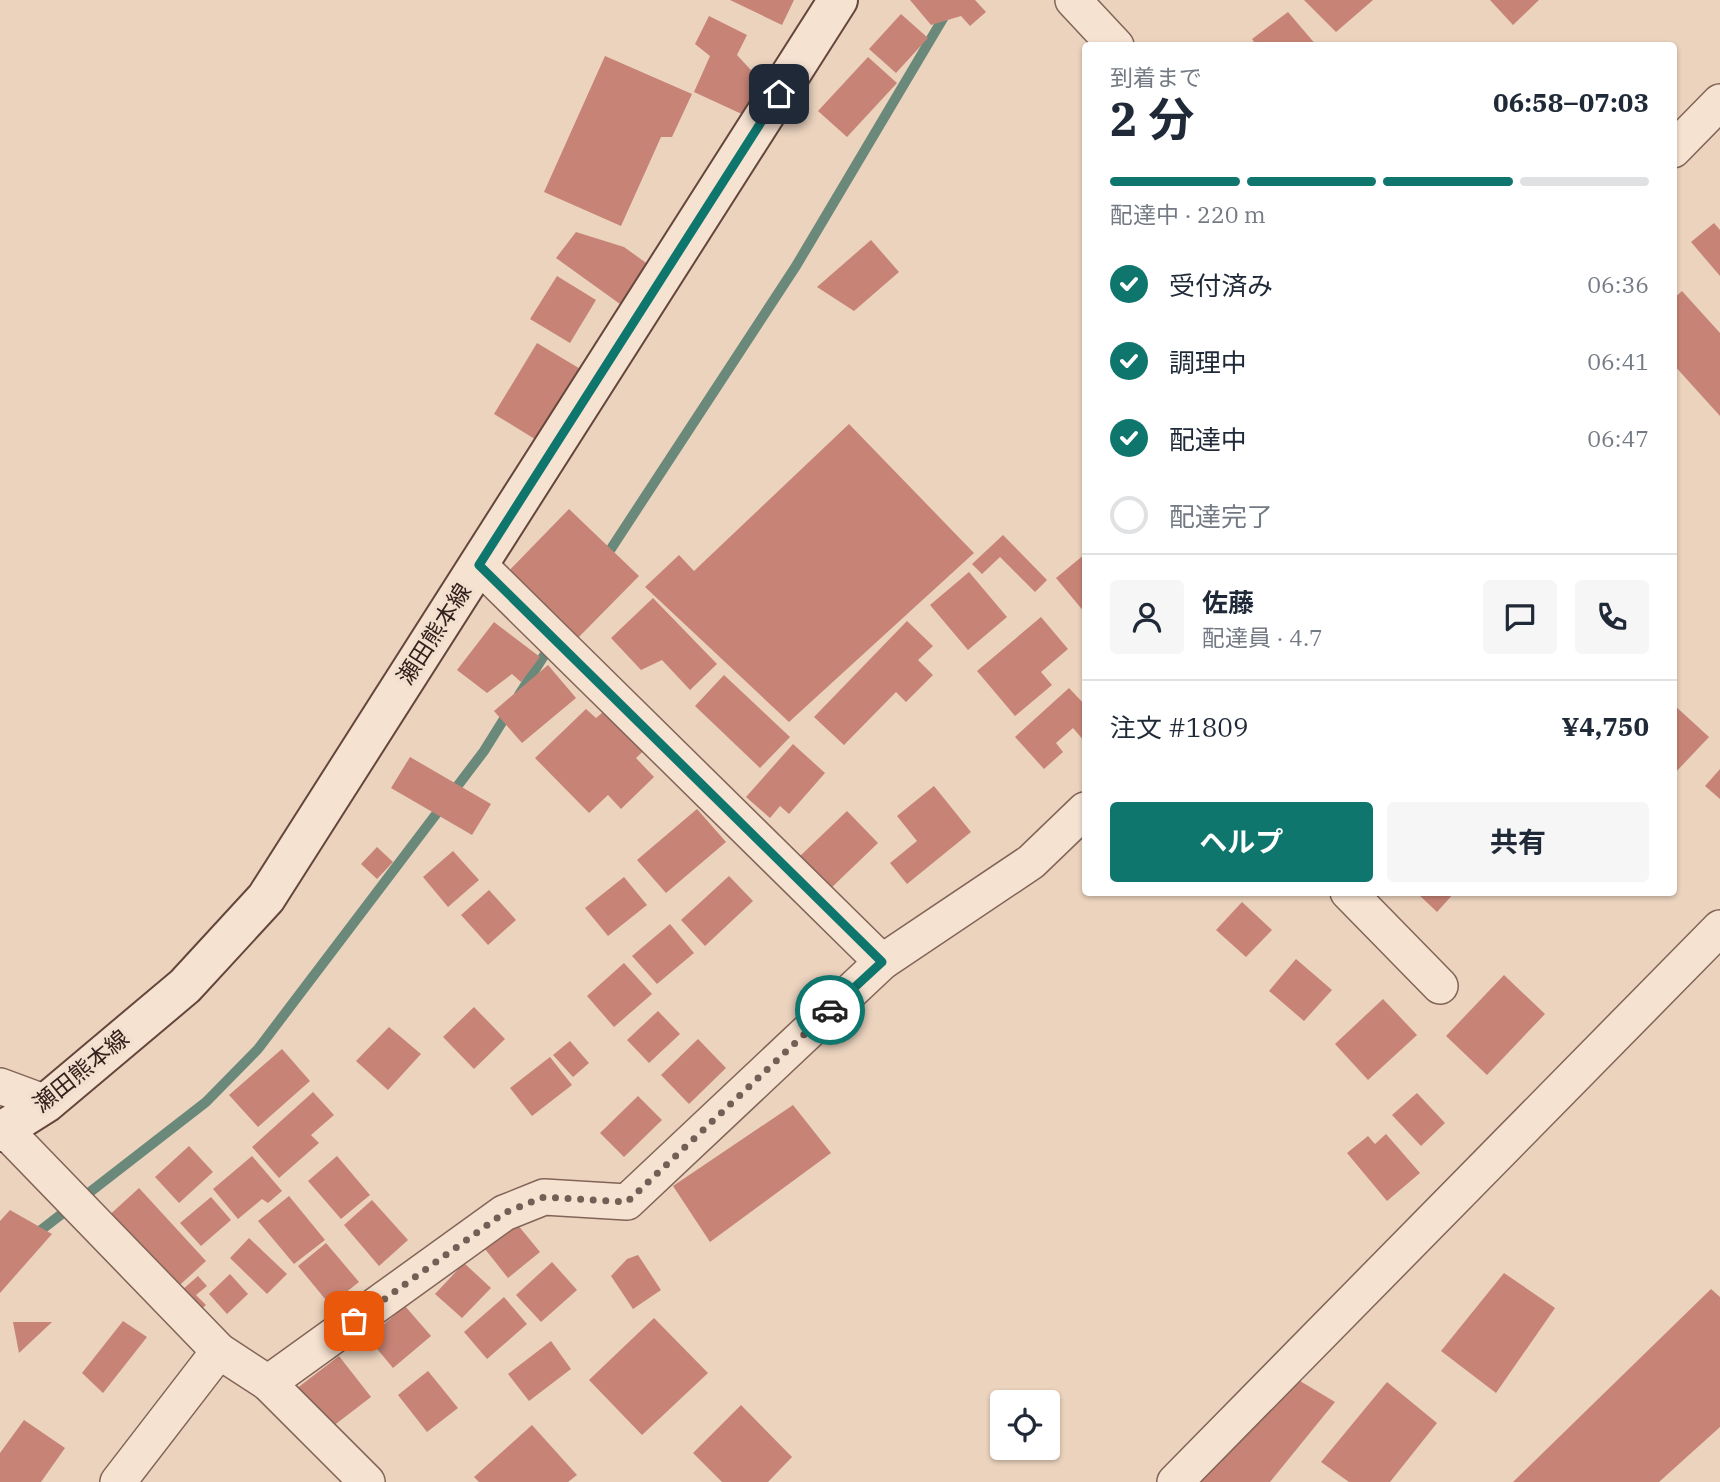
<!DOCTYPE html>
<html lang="ja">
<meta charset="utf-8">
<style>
:root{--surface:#fff;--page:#f6f6f7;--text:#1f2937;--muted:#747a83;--line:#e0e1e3;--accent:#0f766e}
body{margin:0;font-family:"IBM Plex Serif","Noto Sans JP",serif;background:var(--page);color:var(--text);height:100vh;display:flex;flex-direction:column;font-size:26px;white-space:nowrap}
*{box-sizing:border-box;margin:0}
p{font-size:23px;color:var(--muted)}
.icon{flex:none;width:38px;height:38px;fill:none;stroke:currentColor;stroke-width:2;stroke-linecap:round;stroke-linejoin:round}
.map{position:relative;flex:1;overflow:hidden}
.panel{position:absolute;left:1082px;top:42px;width:595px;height:854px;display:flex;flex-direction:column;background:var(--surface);border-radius:7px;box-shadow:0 2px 5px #0004}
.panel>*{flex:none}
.controls{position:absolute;left:990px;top:1390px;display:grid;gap:14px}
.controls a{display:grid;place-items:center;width:70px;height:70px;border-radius:7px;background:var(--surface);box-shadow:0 2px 5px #0004;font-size:35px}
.pin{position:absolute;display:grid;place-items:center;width:60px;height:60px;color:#fff;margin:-30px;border-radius:14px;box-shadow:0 4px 10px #0006}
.courier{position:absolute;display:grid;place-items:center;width:70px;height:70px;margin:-35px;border:5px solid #0f766e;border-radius:50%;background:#fff;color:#222;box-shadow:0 2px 9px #0007}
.summary em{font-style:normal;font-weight:700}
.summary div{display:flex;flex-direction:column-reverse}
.summary{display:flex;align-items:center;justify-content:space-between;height:119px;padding:0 28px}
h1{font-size:46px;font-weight:700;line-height:52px}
.bar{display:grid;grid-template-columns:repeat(4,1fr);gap:10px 7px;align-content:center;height:84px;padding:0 28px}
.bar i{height:9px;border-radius:5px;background:var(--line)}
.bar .current{background:var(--accent)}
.bar p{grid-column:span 4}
.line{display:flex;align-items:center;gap:18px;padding:0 28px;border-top:2px solid var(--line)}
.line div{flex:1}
.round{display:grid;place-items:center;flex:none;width:74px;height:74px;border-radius:7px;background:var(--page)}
ol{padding:0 28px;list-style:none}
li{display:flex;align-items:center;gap:21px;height:77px}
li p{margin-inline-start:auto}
li .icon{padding:7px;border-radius:50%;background:var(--accent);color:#fff;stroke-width:4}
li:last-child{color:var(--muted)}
li i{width:38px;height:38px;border:4px solid var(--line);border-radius:50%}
.button{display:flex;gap:14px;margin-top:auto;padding:14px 28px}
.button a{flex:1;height:80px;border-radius:7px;background:var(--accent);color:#fff;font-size:28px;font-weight:700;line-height:80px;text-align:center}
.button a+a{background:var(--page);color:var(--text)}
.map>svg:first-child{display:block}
</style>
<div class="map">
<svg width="1720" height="1482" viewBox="0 0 1720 1482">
<rect width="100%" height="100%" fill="#ebd3be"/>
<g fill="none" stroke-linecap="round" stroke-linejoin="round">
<g stroke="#6a897a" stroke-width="10">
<path d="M603 561 796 266 954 0"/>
<path d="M519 695 552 643"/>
<path d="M32 1237 206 1102 258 1049 484 751 509 711"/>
</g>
</g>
<g fill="#c78476">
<path d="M730 0H794L782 25Z"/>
<path d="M910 0H975L986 12 970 26 961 16 931 25Z"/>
<path d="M1304 0H1373L1336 32Z"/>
<path d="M1490 0H1539L1513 25Z"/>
<path d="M1288 12 1317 46H1257L1252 39Z"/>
<path d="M901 14 928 38 896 73 869 49Z"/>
<path d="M709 16 747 35 737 55 762 82 746 116 694 92 710 56 695 44Z"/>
<path d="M605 56 692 94 672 137H661L621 226 544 192Z"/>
<path d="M868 57 897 83 847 137 818 111Z"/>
<path d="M1714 223 1720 230V276L1691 242Z"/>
<path d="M576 232 624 247 649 265 620 304 556 258Z"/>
<path d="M871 240 899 272 854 311 817 287Z"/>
<path d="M557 276 596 300 570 343 530 319Z"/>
<path d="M1682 291 1720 333V416L1673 364V299Z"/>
<path d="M537 343 582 370 538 441 494 414Z"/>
<path d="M849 424 974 553 789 722 645 587 679 555 694 571Z"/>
<path d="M569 509 639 576 572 644 502 578Z"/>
<path d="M1003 535 1047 580 1035 592 1000 557 982 574 972 564Z"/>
<path d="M1085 554V613L1056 578Z"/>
<path d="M969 572 1007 617 968 650 930 605Z"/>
<path d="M653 598 717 664 690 690 662 660 641 670 611 638Z"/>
<path d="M1041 617 1068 649 1041 672 1052 685 1015 716 977 671Z"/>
<path d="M907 621 933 646 918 660 933 675 906 702 896 692 844 745 814 717Z"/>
<path d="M494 622 540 657 521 682 512 674 487 693 457 670Z"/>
<path d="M548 665 576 698 522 743 494 711Z"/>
<path d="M724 675 790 737 760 768 695 706Z"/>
<path d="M1069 688 1085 705V742L1073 728 1056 743 1063 752 1044 769 1015 737Z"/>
<path d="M1673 704 1709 737 1673 775Z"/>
<path d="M586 709 596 718 603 712 617 721 664 731 636 758 654 777 621 809 608 795 589 813 535 758Z"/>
<path d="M793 744 825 773 789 814 780 806 770 818 746 797Z"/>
<path d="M410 757 491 804 472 835 391 788Z"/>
<path d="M1720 769V799L1705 786Z"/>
<path d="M934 786 971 832 907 884 890 863 917 841 897 816Z"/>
<path d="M697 809 726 842 666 893 637 860Z"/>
<path d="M847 811 878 843 829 890 798 858Z"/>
<path d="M377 847 393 862 377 879 361 864Z"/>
<path d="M453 851 479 880 448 907 423 877Z"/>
<path d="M729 876 753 901 705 946 681 920Z"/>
<path d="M624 877 647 905 608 936 585 908Z"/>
<path d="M489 890 516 920 488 945 461 915Z"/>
<path d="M1416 892H1455L1437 912Z"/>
<path d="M1242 902 1272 930 1246 957 1216 930Z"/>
<path d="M670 924 694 953 657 984 632 956Z"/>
<path d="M1296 959 1332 990 1304 1021 1269 991Z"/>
<path d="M624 963 652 994 614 1027 587 996Z"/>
<path d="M1504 975 1545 1014 1487 1075 1446 1036Z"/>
<path d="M1383 999 1417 1035 1368 1080 1335 1044Z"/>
<path d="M474 1007 505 1039 474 1069 443 1037Z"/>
<path d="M658 1011 680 1034 649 1063 627 1040Z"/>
<path d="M389 1027 421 1054 388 1090 356 1061Z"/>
<path d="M698 1039 726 1068 689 1104 661 1075Z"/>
<path d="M570 1041 589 1063 573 1077 553 1055Z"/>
<path d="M282 1049 310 1081 258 1127 229 1095Z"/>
<path d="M550 1057 572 1085 532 1116 510 1088Z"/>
<path d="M313 1092 334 1115 311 1135 319 1143 279 1178 252 1147Z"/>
<path d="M1417 1093 1445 1123 1421 1146 1392 1115Z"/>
<path d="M638 1096 662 1120 624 1157 600 1133Z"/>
<path d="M793 1105 831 1153 710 1242 673 1186Z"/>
<path d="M1386 1134 1420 1173 1387 1201 1347 1153 1368 1136 1375 1144Z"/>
<path d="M189 1146 213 1172 179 1203 155 1177Z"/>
<path d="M252 1156 282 1191 268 1203 262 1199 238 1219 213 1189Z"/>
<path d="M337 1156 370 1195 341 1219 308 1181Z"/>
<path d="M139 1188 206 1261 170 1294 103 1221Z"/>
<path d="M289 1196 325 1240 294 1264 258 1221Z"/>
<path d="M211 1197 231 1220 201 1246 180 1223Z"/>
<path d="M372 1200 408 1240 379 1266 344 1225Z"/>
<path d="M10 1210 52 1234 0 1293V1221Z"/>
<path d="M517 1224 540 1252 508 1278 485 1249Z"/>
<path d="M249 1238 287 1274 267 1294 230 1258Z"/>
<path d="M326 1243 359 1282 330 1305 298 1266Z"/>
<path d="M638 1255 661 1290 633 1309 611 1276 627 1259Z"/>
<path d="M552 1262 577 1290 541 1322 516 1295Z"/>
<path d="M464 1263 491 1288 462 1318 435 1294Z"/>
<path d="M1504 1273 1555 1308 1496 1393 1441 1351Z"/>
<path d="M230 1274 248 1294 227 1314 209 1294Z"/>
<path d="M198 1276 207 1286 196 1295 206 1305 192 1317 174 1297Z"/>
<path d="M1711 1289 1720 1297V1427L1659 1482H1513Z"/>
<path d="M504 1297 527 1324 487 1359 464 1332Z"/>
<path d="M405 1306 431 1336 393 1368 368 1338Z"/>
<path d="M654 1318 708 1373 642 1435 589 1380Z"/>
<path d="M123 1321 147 1337 103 1393 82 1373Z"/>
<path d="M13 1322H52L19 1353Z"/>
<path d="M551 1341 571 1369 529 1401 508 1374Z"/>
<path d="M339 1356 371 1397 328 1430 296 1389Z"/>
<path d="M428 1371 458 1408 427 1432 398 1395Z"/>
<path d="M1285 1372 1335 1402 1270 1482H1196Z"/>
<path d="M1387 1382 1437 1423 1390 1482H1349L1321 1462Z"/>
<path d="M741 1405 792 1457 768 1482H722L693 1453Z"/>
<path d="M24 1420 65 1448 41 1482H0V1453Z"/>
<path d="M532 1425 577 1475 568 1482H479L474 1477Z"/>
</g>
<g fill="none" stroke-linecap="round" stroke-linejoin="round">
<g stroke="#826458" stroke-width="38">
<g id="minor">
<path d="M1073 0 1116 46"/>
<path d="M1673 150 1720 102"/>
<path d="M479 565 882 962"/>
<path d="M1348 892 1440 986"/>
<path d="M0 1086 46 1103"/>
<path d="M4 1129 219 1351 268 1383 367 1482"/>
<path d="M268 1383 504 1213 544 1197 627 1202 882 962 1031 862 1085 810"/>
<path d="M118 1482 219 1351"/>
<path d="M1175 1482 1720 928"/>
</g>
</g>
<g stroke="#64463c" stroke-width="42">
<path id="secondary" d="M0 1132 46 1103 185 986 266 898 838 0"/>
</g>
<use href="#minor" stroke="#f6e2d1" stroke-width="35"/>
<use href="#secondary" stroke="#f6e2d1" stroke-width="38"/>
</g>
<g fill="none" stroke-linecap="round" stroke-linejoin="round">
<path stroke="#735f55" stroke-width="7" stroke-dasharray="0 12.6" d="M354 1321 504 1213 544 1197 627 1202 830 1010"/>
<path stroke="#0f766e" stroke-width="9" d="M779 94 479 565 882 962 830 1010"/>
</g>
<g text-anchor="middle" stroke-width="7" stroke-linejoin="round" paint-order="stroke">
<g font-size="23" fill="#32211c" stroke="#f3dfcd">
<text transform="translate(434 634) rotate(-57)" y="8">瀬田熊本線</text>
<text transform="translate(81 1071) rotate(-39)" y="8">瀬田熊本線</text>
</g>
</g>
</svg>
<div class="controls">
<a><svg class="icon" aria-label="locate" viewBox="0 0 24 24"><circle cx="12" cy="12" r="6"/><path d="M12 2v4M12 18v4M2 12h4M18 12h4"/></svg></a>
</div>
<div class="pin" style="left:354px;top:1321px;background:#ea580c"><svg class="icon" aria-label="bag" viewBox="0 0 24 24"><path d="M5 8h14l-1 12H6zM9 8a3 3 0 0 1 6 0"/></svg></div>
<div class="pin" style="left:779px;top:94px;background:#1f2937"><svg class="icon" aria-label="home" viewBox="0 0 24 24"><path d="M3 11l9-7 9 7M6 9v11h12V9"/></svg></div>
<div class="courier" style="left:830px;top:1010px"><svg class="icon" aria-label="car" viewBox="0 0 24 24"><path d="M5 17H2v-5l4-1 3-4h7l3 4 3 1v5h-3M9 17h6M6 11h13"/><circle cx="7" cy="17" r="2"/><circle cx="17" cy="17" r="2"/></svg></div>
<section class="panel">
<div class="summary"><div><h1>2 分</h1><p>到着まで</p></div><em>06:58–07:03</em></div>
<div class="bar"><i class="current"></i><i class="current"></i><i class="current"></i><i></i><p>配達中 · 220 m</p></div>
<ol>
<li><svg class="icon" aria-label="check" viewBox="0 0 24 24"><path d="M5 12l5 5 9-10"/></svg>受付済み<p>06:36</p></li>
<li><svg class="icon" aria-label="check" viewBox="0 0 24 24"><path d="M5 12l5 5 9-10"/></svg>調理中<p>06:41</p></li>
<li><svg class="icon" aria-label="check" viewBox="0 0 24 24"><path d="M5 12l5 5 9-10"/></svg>配達中<p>06:47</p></li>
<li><i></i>配達完了</li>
</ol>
<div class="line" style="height:126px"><a class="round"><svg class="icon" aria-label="person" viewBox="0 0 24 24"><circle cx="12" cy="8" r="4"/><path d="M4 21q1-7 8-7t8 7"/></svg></a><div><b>佐藤</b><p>配達員 · 4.7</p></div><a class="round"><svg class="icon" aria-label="chat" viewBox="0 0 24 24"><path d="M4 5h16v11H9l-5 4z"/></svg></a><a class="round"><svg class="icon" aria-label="phone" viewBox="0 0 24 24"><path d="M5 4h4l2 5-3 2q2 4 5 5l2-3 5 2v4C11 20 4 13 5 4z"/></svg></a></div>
<div class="line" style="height:91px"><div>注文 #1809</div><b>¥4,750</b></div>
<div class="button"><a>ヘルプ</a><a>共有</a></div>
</section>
</div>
